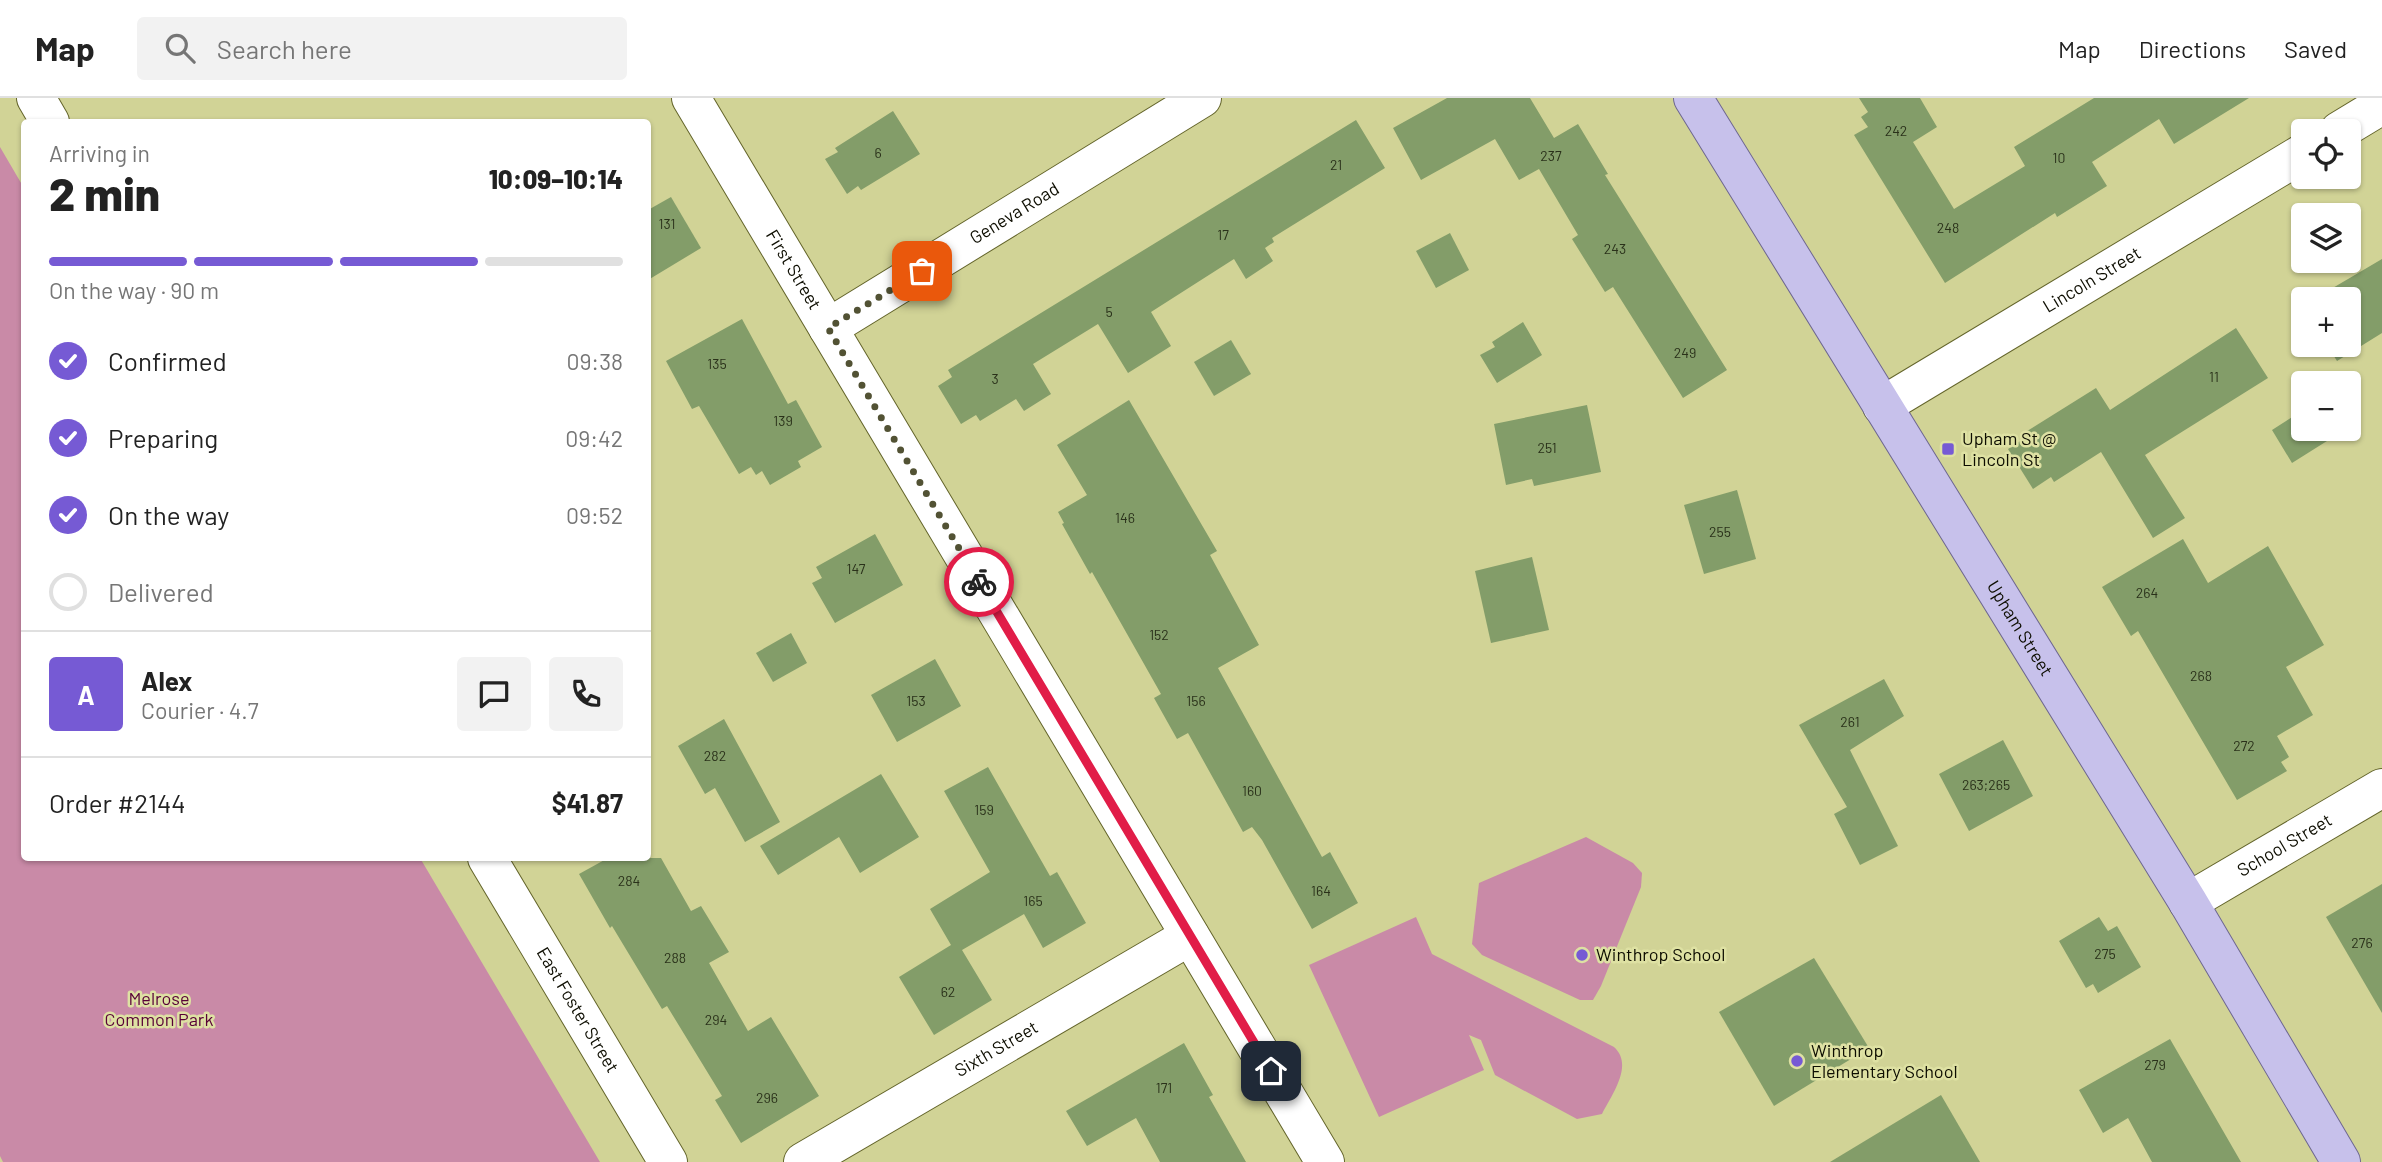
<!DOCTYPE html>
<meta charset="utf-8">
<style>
:root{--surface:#fff;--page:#f2f2f2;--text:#222;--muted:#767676;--line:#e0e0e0;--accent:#765ad4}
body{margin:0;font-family:Barlow,sans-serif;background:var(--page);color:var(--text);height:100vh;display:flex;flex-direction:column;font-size:26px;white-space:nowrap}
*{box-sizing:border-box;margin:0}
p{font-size:23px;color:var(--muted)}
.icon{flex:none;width:38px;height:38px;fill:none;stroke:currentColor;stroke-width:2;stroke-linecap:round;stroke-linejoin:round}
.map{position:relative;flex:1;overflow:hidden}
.side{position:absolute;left:21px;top:21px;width:630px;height:742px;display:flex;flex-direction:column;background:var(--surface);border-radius:7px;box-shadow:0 2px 5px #0004}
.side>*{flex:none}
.buttons{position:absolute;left:2291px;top:21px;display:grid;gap:14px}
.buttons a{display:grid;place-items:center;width:70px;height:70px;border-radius:7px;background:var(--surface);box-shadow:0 2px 5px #0004;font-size:35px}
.pin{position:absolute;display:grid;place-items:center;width:60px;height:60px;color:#fff;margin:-30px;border-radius:14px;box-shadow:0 4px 10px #0006}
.courier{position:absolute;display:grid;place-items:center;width:70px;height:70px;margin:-35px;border:5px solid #e11d48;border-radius:50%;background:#fff;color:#222;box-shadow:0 2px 9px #0007}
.head em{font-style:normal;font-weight:800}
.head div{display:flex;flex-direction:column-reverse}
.head{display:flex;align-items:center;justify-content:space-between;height:119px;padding:0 28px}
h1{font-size:46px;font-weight:800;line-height:52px}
.bar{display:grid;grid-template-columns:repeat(4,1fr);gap:10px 7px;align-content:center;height:84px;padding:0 28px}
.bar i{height:9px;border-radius:5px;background:var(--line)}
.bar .current{background:var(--accent)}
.bar p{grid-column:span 4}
.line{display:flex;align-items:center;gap:18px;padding:0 28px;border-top:2px solid var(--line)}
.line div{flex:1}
.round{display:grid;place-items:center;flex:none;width:74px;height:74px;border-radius:7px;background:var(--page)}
ol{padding:0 28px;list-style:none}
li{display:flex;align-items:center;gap:21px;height:77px}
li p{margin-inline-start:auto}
li .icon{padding:7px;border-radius:50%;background:var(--accent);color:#fff;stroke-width:4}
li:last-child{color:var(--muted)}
li i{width:38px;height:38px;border:4px solid var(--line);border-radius:50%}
header{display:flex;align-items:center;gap:42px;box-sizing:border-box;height:98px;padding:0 35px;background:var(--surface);border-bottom:2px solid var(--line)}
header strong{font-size:33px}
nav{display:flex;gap:38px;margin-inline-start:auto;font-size:24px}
.search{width:490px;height:63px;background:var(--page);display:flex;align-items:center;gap:18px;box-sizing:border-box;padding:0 24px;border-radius:7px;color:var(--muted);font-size:26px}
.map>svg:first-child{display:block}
</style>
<header>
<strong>Map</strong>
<div class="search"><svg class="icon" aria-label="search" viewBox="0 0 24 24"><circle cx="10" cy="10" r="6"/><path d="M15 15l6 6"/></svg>Search here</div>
<nav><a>Map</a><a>Directions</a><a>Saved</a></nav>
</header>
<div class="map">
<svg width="2382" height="1064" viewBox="0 0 2382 1064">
<rect width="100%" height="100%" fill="#d1d396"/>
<g fill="#c98aa7">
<path d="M0 49 24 90V760H420L600 1064H3L0 1058Z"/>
<path d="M1586 739 1633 765 1642 775 1641 789 1601 888 1593 902H1580L1482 857 1472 846 1479 785Z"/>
<path d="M1416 819 1432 856 1614 949C1634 967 1612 996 1602 1016L1577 1021 1495 977 1481 942 1469 937 1484 972 1379 1019 1309 867Z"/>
</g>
<g fill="#839d69">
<path d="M1447 0H1530L1554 40 1578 26 1608 76 1605 77 1727 272 1683 300 1613 189 1605 194 1572 141 1578 137 1539 71 1519 82 1495 41 1421 82 1393 30Z"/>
<path d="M1859 0H1920L1937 29 1913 44 1954 111 2025 68 2014 49 2094 0H2249L2174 46 2159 21 2092 64 2107 88 2057 119 2055 115 1945 185 1854 37 1868 29 1861 19 1868 14Z"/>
<path d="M893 13 920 56 861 92 858 88 847 96 825 61 838 54 835 50Z"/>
<path d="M1356 22 1385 70 1272 140 1274 144 1265 150 1273 163 1246 181 1234 161 1151 214 1171 248 1128 275 1098 226 1033 266 1051 296 1024 313 1016 301 980 323 976 317 961 326 938 288 952 279 948 272Z"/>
<path d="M671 99 701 150 648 182V112Z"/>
<path d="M1450 135 1469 172 1436 190 1416 153Z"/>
<path d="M2382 161V235L2337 263 2327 247H2348V201H2314Z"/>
<path d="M742 221 788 306 796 302 822 349 798 363 801 369 770 387 762 373 756 377 751 369 739 376 699 308 692 311 666 263Z"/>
<path d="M1523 224 1542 257 1497 285 1480 257 1495 249 1492 244Z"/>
<path d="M2236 230 2268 280 2145 357 2185 420 2153 440 2101 354 2054 384 2051 379 2033 391 2008 351 2026 339 2024 335 2096 290 2110 312Z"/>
<path d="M1231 242 1251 276 1214 298 1194 264Z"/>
<path d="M1129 302 1217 453 1210 457 1259 547 1218 570 1322 759 1330 754 1358 805 1312 831 1262 742 1252 729 1243 734 1188 635 1177 641 1154 600 1161 596 1092 474 1090 476 1062 426 1064 425 1058 414 1087 397 1057 347Z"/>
<path d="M1587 307 1601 374 1534 388 1532 381 1506 387 1494 326Z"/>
<path d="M2303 312V331H2320L2327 343 2292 365 2272 332Z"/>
<path d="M1737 392 1756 461 1704 476 1684 407Z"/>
<path d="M875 436 903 487 835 525 812 485 822 480 816 469Z"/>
<path d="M2183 441 2208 485 2268 448 2324 547 2286 569 2313 617 2277 638 2289 659 2281 664 2287 673 2237 702 2138 533 2131 538 2102 489Z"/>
<path d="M1532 459 1549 532 1491 545 1475 473Z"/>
<path d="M791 535 807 565 773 584 756 555Z"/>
<path d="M935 561 961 608 897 644 871 597Z"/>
<path d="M1884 581 1904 618 1850 652 1898 748 1860 767 1834 716 1847 709 1799 627Z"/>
<path d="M724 621 780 724 745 744 715 690 705 696 678 648Z"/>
<path d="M2003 642 2033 698 1969 733 1939 676Z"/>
<path d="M988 669 1050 778 1057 774 1086 825 1043 850 1024 816 962 852 992 902 934 937 899 879 951 847 930 811 990 774 944 693Z"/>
<path d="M881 676 919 739 860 775 839 739 778 777 760 748Z"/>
<path d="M608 760H661L691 813 701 808 729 854 709 865 748 933 771 919 819 998 741 1045 715 1002 722 998 667 908 662 911 612 828 610 830 579 776Z"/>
<path d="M2382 786V915L2326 819Z"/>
<path d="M2099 819 2108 833 2117 828 2141 869 2098 895 2093 886 2086 890 2059 843Z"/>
<path d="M1814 860 1869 950 1774 1008 1719 914Z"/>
<path d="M2170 941 2241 1064H2152L2128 1020 2103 1035 2079 992Z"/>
<path d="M1184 945 1213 997 1209 999 1246 1064H1160L1136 1020 1087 1048 1066 1013Z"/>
<path d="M1941 997 1980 1064H1830Z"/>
</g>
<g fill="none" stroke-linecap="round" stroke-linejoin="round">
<g stroke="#64652b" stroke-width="40">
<g id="minor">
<path d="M36 0 50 24"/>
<path id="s1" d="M691 0 1325 1064"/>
<path d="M2339 33 2382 7"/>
<path id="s2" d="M828 230 1202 0"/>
<path id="s3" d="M1882 308 2303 55"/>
<path id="s4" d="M487 760 668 1064"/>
<path id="s5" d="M2188 804 2382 690"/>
<path id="s6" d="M803 1064 1190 838"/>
</g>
</g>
<g stroke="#6e6790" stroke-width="40">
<g id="major">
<path id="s7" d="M1693 0 2188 804 2341 1064"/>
</g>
</g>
<use href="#minor" stroke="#fff" stroke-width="38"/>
<use href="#major" stroke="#c7c1eb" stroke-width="38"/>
</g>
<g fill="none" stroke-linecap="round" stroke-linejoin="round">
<path stroke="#525234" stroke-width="7" stroke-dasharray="0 12.6" d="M922 173 828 230 979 484"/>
<path stroke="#e11d48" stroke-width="9" d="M979 484 1271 973"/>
</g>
<g fill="#765ad4" stroke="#dee1a3" stroke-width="2.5">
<rect x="1941" y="344" width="14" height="14" rx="3.5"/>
<circle cx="1582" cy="857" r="7"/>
<circle cx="1797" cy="963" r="7"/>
</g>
<g text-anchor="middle" stroke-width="5" stroke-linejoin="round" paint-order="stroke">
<g font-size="14" fill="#2a311a">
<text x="1896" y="38">242</text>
<text x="878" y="60">6</text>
<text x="1551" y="63">237</text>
<text x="2059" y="65">10</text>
<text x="1336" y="72">21</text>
<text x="667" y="131">131</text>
<text x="1948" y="135">248</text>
<text x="1223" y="142">17</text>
<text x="1615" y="156">243</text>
<text x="1109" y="219">5</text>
<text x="1685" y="260">249</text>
<text x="717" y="271">135</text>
<text x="2214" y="284">11</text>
<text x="995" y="286">3</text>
<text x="783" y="328">139</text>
<text x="1547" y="355">251</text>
<text x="1125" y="425">146</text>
<text x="1720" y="439">255</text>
<text x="856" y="476">147</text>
<text x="2147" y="500">264</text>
<text x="1159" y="542">152</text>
<text x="2201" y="583">268</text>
<text x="916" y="608">153</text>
<text x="1196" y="608">156</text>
<text x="1850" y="629">261</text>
<text x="2244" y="653">272</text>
<text x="715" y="663">282</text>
<text x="1986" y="692">263;265</text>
<text x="1252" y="698">160</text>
<text x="984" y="717">159</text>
<text x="629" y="788">284</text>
<text x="1321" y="798">164</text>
<text x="1033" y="808">165</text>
<text x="2362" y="850">276</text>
<text x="2105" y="861">275</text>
<text x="675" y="865">288</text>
<text x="948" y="899">62</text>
<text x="716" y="927">294</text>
<text x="2155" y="972">279</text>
<text x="1164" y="995">171</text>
<text x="767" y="1005">296</text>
</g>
<g font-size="18" fill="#0d0d00" stroke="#dee1a3">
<text dy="6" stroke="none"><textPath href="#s2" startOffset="219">Geneva Road</textPath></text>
<text dy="6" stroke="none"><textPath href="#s1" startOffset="200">First Street</textPath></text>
<text dy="6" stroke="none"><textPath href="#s3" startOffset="245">Lincoln Street</textPath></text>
<text dy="6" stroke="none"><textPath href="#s7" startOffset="623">Upham Street</textPath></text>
<text dy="6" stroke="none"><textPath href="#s5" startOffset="112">School Street</textPath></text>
<text dy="6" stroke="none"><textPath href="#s4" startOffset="177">East Foster Street</textPath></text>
<text dy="6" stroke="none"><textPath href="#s6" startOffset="224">Sixth Street</textPath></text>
</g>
<g font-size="18" fill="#0d0d00" stroke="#dee1a3" text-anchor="start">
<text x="1962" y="347">Upham St @<tspan x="1962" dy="21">Lincoln St</tspan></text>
<text x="1596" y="863">Winthrop School</text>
<text x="1811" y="959">Winthrop<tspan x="1811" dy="21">Elementary School</tspan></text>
</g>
<g font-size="18" fill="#580037" stroke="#dee1a3">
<text x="159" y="907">Melrose<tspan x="159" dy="21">Common Park</tspan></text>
</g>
</g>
</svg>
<div class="buttons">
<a><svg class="icon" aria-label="locate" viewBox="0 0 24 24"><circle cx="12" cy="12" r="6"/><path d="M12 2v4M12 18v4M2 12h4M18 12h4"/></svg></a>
<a><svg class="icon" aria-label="layers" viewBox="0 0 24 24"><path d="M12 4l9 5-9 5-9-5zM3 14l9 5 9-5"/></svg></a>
<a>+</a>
<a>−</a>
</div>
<div class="pin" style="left:922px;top:173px;background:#ea580c"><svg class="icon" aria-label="bag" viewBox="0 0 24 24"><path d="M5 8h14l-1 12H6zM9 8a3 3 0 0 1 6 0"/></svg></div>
<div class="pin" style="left:1271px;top:973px;background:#1f2937"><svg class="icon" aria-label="home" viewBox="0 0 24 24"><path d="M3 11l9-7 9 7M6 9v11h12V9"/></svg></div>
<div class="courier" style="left:979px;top:484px"><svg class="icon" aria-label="bike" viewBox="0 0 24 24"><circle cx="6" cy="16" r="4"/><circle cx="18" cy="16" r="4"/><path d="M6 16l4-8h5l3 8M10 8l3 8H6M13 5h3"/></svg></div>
<section class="side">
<div class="head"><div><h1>2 min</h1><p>Arriving in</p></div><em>10:09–10:14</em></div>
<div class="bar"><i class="current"></i><i class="current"></i><i class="current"></i><i></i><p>On the way · 90 m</p></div>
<ol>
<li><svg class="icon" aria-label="check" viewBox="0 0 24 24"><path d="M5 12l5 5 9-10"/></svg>Confirmed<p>09:38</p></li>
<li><svg class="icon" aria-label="check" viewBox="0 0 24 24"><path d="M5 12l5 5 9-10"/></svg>Preparing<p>09:42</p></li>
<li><svg class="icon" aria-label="check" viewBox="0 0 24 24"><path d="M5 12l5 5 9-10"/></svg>On the way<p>09:52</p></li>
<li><i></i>Delivered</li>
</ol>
<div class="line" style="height:126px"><b class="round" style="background:var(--accent);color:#fff">A</b><div><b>Alex</b><p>Courier · 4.7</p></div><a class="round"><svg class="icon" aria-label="chat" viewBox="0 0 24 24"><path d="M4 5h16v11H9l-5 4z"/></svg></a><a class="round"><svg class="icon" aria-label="phone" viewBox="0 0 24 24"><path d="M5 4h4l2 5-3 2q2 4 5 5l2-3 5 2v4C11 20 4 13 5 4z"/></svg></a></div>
<div class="line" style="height:91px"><div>Order #2144</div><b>$41.87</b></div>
</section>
</div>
